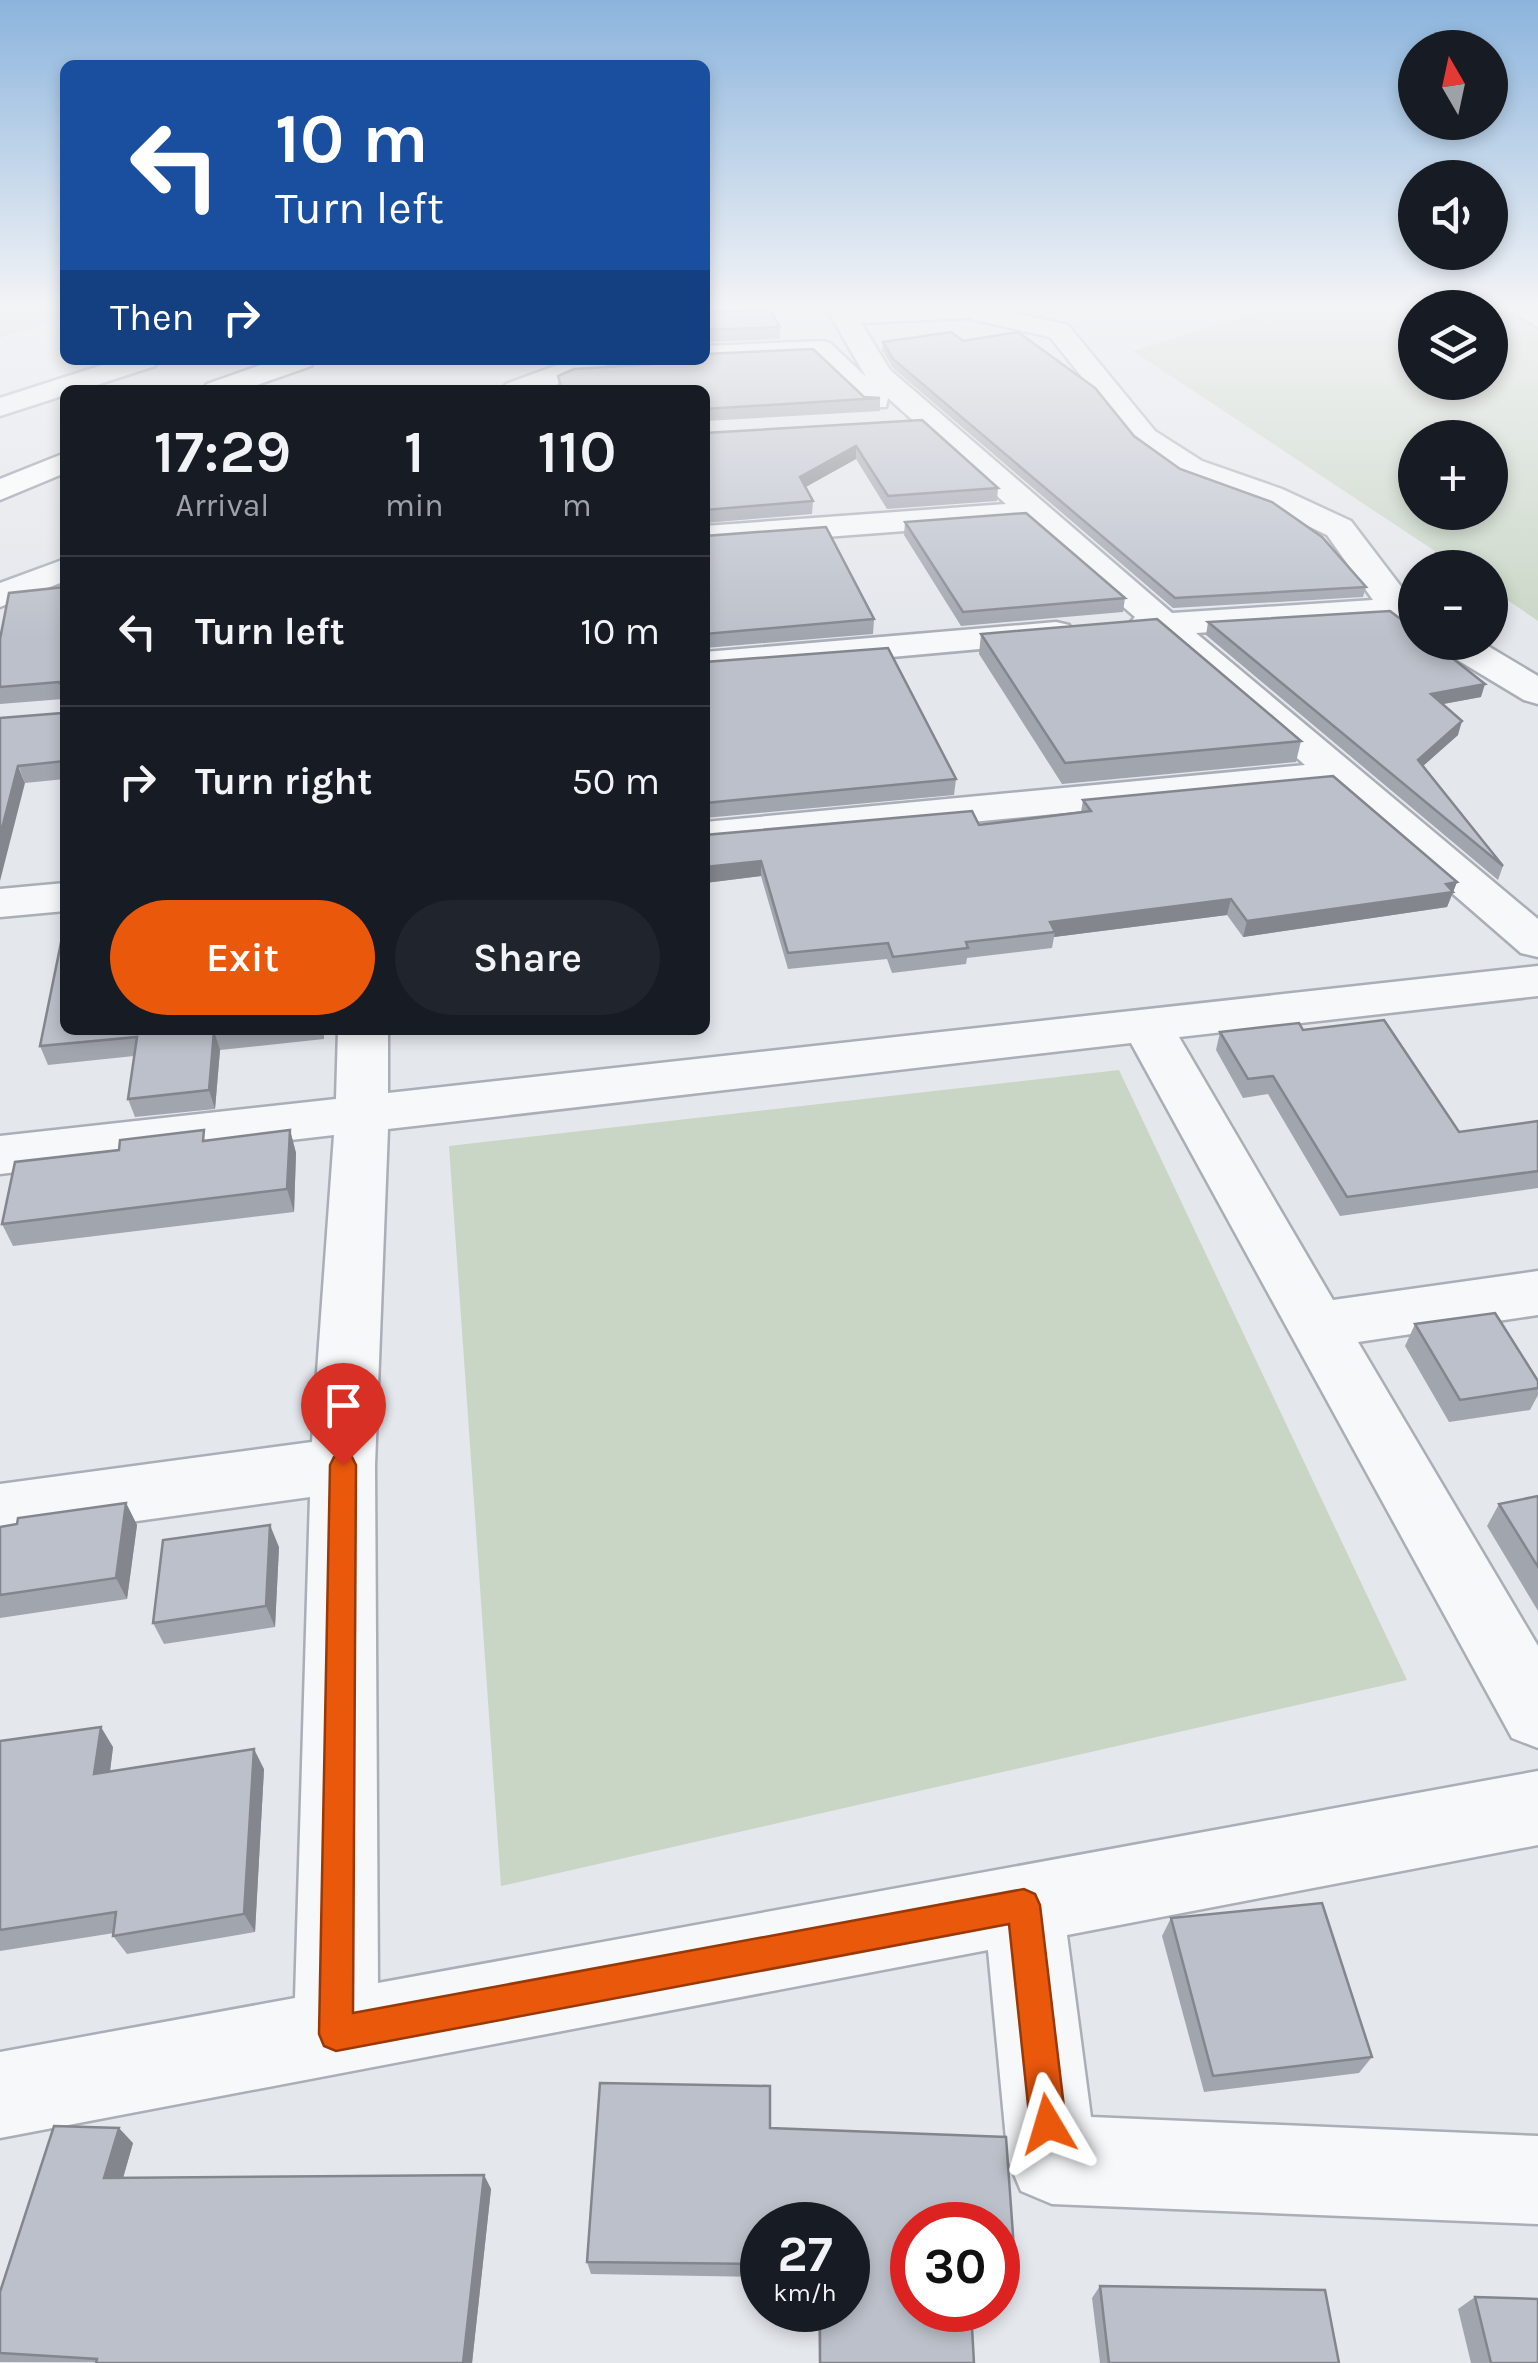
<!DOCTYPE html>
<html lang="en">
<head>
<meta charset="utf-8">
<style>
  body { margin:0; font-family:Karla,sans-serif; background:#20242c; color:#f1f3f6; height:100vh; display:flex; flex-direction:column; font-size:38px; white-space:nowrap }
  * { box-sizing:border-box; margin:0 }
  p { font-size:32px; color:#9ea1a6 }
  .icon { flex:none; width:55px; height:55px; fill:none; stroke:currentColor; stroke-width:2; stroke-linecap:round; stroke-linejoin:round }
  .map { position:relative; flex:1; overflow:hidden }
  .panel { position:absolute; left:60px; top:385px; width:650px; height:650px; display:flex; flex-direction:column; background:#171b24; border-radius:15px; box-shadow:0 5px 15px #0003 }
  .panel>* { flex:none }
  .banner { position:absolute; left:60px; top:60px; width:650px; height:305px; border-radius:15px; box-shadow:0 5px 15px #0003; background:#1a4fa0; color:#fff; overflow:hidden }
  .needle { width:65px; rotate:351deg }
  .tools { position:absolute; left:1398px; top:30px; display:grid; gap:20px }
  .tools a { display:grid; place-items:center; width:110px; height:110px; border-radius:50%; background:#171b24; box-shadow:0 5px 15px #0003; font-size:50px }
  .speed { position:absolute; left:740px; top:2202px; display:flex; gap:20px; font-size:50px; font-weight:700; text-align:center }
  .speed>* { display:grid; place-content:center; width:130px; height:130px; border-radius:50%; background:#171b24; box-shadow:0 5px 15px #0003; line-height:1 }
  .speed small { font-size:25px; font-weight:400 }
  .speed .limit { border:15px solid #d22; background:#fff; color:#111 }
  .pin { position:absolute; display:grid; place-items:center; width:85px; height:85px; color:#fff; margin:-102px -42px; border-radius:50% 50% 50% 0; rotate:-45deg; box-shadow:0 0 10px #0007 }
  .pin .icon { rotate:45deg }
  .me { position:absolute; width:110px; margin:-55px; rotate:353deg; stroke-linejoin:round; filter:drop-shadow(0 0 8px #0008) }
  .turn { display:flex; align-items:center; gap:35px; height:210px; padding:0 50px; font-size:45px }
  .turn .icon { width:130px; height:130px; stroke-width:2.5 }
  .turn b { display:block; font-size:70px; line-height:85px }
  .then { display:flex; align-items:center; height:95px; padding:0 50px; background:#0003; gap:20px; font-size:38px }
  .eta { display:flex; justify-content:space-evenly; align-items:center; height:170px; text-align:center }
  .eta b { font-size:60px; font-weight:600; line-height:70px }
  .cta { display:flex; gap:20px; margin-top:auto; padding:20px 50px }
  .cta a { flex:1; height:115px; border-radius:60px; background:#ea580c; color:#fff; font-size:40px; font-weight:600; line-height:115px; text-align:center }
  .cta a+a { background:#20242c; color:#f1f3f6 }
  ul { padding:0; list-style:none }
  li { display:flex; align-items:center; gap:30px; height:150px; padding:0 50px; border-top:2px solid #363941 }
  li div { flex:1 }
  li b { display:block; font-size:38px }
  li em { font-style:normal }
  .map>svg:first-child { display:block }
  .green { fill:#c9d6c5; fill-rule:evenodd }
  .lines { fill:none; stroke-linecap:round; stroke-linejoin:round }
  .minor-casing { stroke:#a9aeb7; stroke-width:5 }
  .highway-casing { stroke:#8b94a3; stroke-width:5 }
  .minor { fill:#f7f8fa; fill-rule:evenodd }
  .highway { fill:#fff; fill-rule:evenodd }
  .wall { fill:#a1a5ae }
  .shaded-wall { fill:#83868d }
  .building { fill:#bbc0ca; stroke:#83868d; stroke-width:2.5 }
  .route { fill:#ea580c; stroke:#983908; stroke-width:2.5 }
</style>
</head>
<body>
<div class="map">
<svg width="1538" height="2363" viewBox="0 0 1538 2363">
  <rect width="100%" height="100%" fill="#e4e7ec"/>
  <g class="green">
    <path d="M 0,307 L 65,307 L 65,318 L 0,338 Z"/>
    <path d="M 1271,307 L 1538,307 L 1538,621 L 1490,588 L 1490,568 L 1459,567 L 1133,351 ZM 1415,308 L 1490,308 L 1490,382 L 1415,382 ZM 1415,438 L 1490,438 L 1490,512 L 1415,512 Z"/>
    <path d="M 1119,1070 L 1407,1680 L 501,1886 L 449,1146 Z"/>
  </g>
  <g class="lines">
    <defs>
      <g id="minor">
        <path d="M 830,307 L 988,307 L 1068,325 L 1155,431 L 1202,461 L 1282,489 L 1351,521 L 1415,605 L 1415,631 L 1390,620 L 1196,633 L 1538,919 L 1538,957 L 1521,953 L 1330,787 L 705,848 L 705,822 L 1305,765 L 1156,635 L 1133,633 L 1128,625 L 1135,617 L 1026,522 L 705,546 L 705,526 L 1006,504 L 888,398 L 886,407 L 866,407 L 814,357 L 705,362 L 697,360 L 705,360 L 705,346 L 821,341 L 830,343 L 866,377 L 831,316 ZM 967,318 L 1050,337 L 1135,443 L 1180,475 L 1260,503 L 1327,535 L 1373,600 L 1172,613 L 890,370 L 861,323 Z"/>
        <path d="M 1505,307 L 1538,308 L 1538,327 Z"/>
        <path d="M 118,360 L 159,360 L 155,366 L 81,390 L 65,390 L 65,395 L 0,416 L 0,398 Z"/>
        <path d="M 571,360 L 610,360 L 606,366 L 542,390 L 502,390 L 506,384 Z"/>
        <path d="M 65,559 L 65,581 L 0,607 L 0,583 Z"/>
        <path d="M 1056,622 L 1069,625 L 1074,633 L 1069,641 L 705,674 L 705,652 Z"/>
        <path d="M 1436,642 L 1481,642 L 1538,676 L 1538,704 L 1524,700 L 1441,650 Z"/>
        <path d="M 65,883 L 65,911 L 0,917 L 0,889 Z"/>
        <path d="M 1538,966 L 1538,996 L 1179,1037 L 1333,1300 L 1538,1271 L 1538,1315 L 1358,1342 L 1538,1646 L 1538,1748 L 1512,1738 L 1131,1043 L 388,1129 L 375,1465 L 378,1983 L 1538,1771 L 1538,1845 L 1067,1935 L 1091,2117 L 1538,2136 L 1538,2224 L 1052,2204 L 1021,2191 L 1008,2160 L 988,1950 L 0,2138 L 0,2052 L 295,1998 L 310,1497 L 0,1540 L 0,1484 L 312,1442 L 334,1135 L 0,1174 L 0,1136 L 336,1099 L 338,1030 L 388,1030 L 388,1093 Z"/>
      </g>
      <g id="highway">
        <path d="M 275,360 L 315,360 L 311,366 L 243,390 L 203,390 L 207,384 Z"/>
        <path d="M 65,453 L 65,473 L 0,500 L 0,479 Z"/>
      </g>
    </defs>
    <use href="#minor" class="minor-casing"/>
    <use href="#highway" class="highway-casing"/>
    <use href="#minor" class="minor"/>
    <use href="#highway" class="highway"/>
  </g>
  <g class="wall">
    <path d="M 705,313 L 780,327 L 780,339 L 705,342 Z"/>
    <path d="M 963,341 L 1134,436 L 1180,469 L 1366,587 L 1363,597 L 1173,608 L 893,368 L 882,350 L 883,342 Z"/>
    <path d="M 646,360 L 705,360 L 864,397 L 880,398 L 880,411 L 705,421 L 705,390 L 559,390 L 558,376 L 648,364 Z"/>
    <path d="M 922,420 L 998,488 L 997,501 L 887,509 L 856,459 L 806,487 L 813,501 L 812,514 L 705,523 L 705,433 Z"/>
    <path d="M 905,522 L 1125,598 L 1123,612 L 961,626 L 904,535 Z"/>
    <path d="M 705,536 L 874,619 L 873,634 L 705,648 Z"/>
    <path d="M 65,587 L 65,779 L 25,783 L 0,718 L 62,713 L 63,699 L 0,704 L 0,639 Z"/>
    <path d="M 1208,622 L 1481,697 L 1443,704 L 1458,735 L 1423,766 L 1503,866 L 1498,880 L 1206,635 Z"/>
    <path d="M 981,634 L 1301,741 L 1296,762 L 1062,784 L 979,654 Z"/>
    <path d="M 705,662 L 956,779 L 954,795 L 705,818 Z"/>
    <path d="M 1083,800 L 1457,882 L 1447,907 L 1243,937 L 1227,915 L 1054,937 L 1052,948 L 967,958 L 966,964 L 892,973 L 887,959 L 788,969 L 761,876 L 705,883 L 705,835 L 979,825 L 1081,812 Z"/>
    <path d="M 65,1030 L 324,1030 L 324,1039 L 220,1050 L 215,1109 L 135,1117 L 128,1099 L 134,1056 L 48,1065 L 40,1046 Z"/>
    <path d="M 1303,1030 L 1459,1132 L 1538,1121 L 1538,1188 L 1340,1216 L 1268,1094 L 1243,1098 L 1216,1050 L 1220,1032 Z"/>
    <path d="M 290,1130 L 296,1153 L 294,1212 L 13,1246 L 2,1224 L 207,1140 Z"/>
    <path d="M 1415,1324 L 1538,1381 L 1538,1395 L 1530,1410 L 1449,1422 L 1405,1346 Z"/>
    <path d="M 1538,1496 L 1538,1611 L 1487,1526 L 1499,1504 Z"/>
    <path d="M 126,1503 L 137,1525 L 127,1599 L 0,1618 L 0,1527 Z"/>
    <path d="M 279,1547 L 275,1627 L 164,1644 L 153,1623 Z"/>
    <path d="M 0,1741 L 113,1747 L 110,1772 L 264,1769 L 255,1932 L 127,1954 L 113,1936 L 114,1933 L 0,1951 Z"/>
    <path d="M 1171,1918 L 1372,2057 L 1359,2073 L 1204,2092 L 1162,1936 Z"/>
    <path d="M 600,2083 L 770,2086 L 770,2128 L 1006,2137 L 1016,2277 L 1010,2289 L 998,2289 L 998,2225 L 912,2225 L 912,2310 L 971,2310 L 974,2363 L 819,2363 L 818,2310 L 848,2310 L 848,2225 L 762,2225 L 762,2277 L 591,2274 L 587,2262 Z"/>
    <path d="M 133,2143 L 123,2178 L 484,2175 L 491,2189 L 472,2363 L 0,2362 L 0,2292 Z"/>
    <path d="M 1100,2286 L 1339,2363 L 1100,2363 L 1092,2298 Z"/>
    <path d="M 1475,2297 L 1538,2363 L 1471,2363 L 1458,2309 Z"/>
  </g>
  <g class="shaded-wall">
    <path d="M 856,446 L 856,459 L 800,490 L 800,477 Z"/>
    <path d="M 1485,684 L 1481,697 L 1427,707 L 1431,694 Z"/>
    <path d="M 1462,721 L 1458,735 L 1414,774 L 1418,760 Z"/>
    <path d="M 18,766 L 25,783 L 0,881 L 0,836 Z"/>
    <path d="M 761,861 L 761,876 L 705,883 L 705,867 Z"/>
    <path d="M 1457,882 L 1447,907 L 1243,937 L 1247,921 Z"/>
    <path d="M 1231,899 L 1227,915 L 1054,937 L 1055,932 L 1050,922 Z"/>
    <path d="M 214,1031 L 220,1050 L 215,1109 L 209,1090 Z"/>
    <path d="M 290,1130 L 296,1153 L 294,1212 L 287,1189 Z"/>
    <path d="M 126,1503 L 137,1525 L 127,1599 L 116,1578 Z"/>
    <path d="M 270,1525 L 279,1547 L 275,1627 L 266,1606 Z"/>
    <path d="M 101,1727 L 113,1747 L 107,1794 L 94,1774 Z"/>
    <path d="M 254,1749 L 264,1769 L 255,1932 L 244,1914 Z"/>
    <path d="M 119,2128 L 133,2143 L 119,2192 L 104,2178 Z"/>
    <path d="M 484,2175 L 491,2189 L 472,2363 L 463,2363 Z"/>
  </g>
  <g class="building">
    <path d="M 769,309 L 780,327 L 705,330 L 705,313 Z"/>
    <path d="M 951,332 L 963,341 L 1018,332 L 1095,388 L 1134,436 L 1180,469 L 1272,502 L 1322,537 L 1366,587 L 1175,598 L 893,359 L 883,342 Z"/>
    <path d="M 813,349 L 864,397 L 880,398 L 705,409 L 705,390 L 562,390 L 558,376 L 574,369 L 652,364 L 650,360 L 705,360 L 705,354 Z"/>
    <path d="M 922,420 L 998,488 L 888,496 L 856,446 L 800,477 L 813,501 L 705,510 L 705,433 Z"/>
    <path d="M 1026,513 L 1125,598 L 963,612 L 905,522 Z"/>
    <path d="M 826,527 L 874,619 L 705,634 L 705,536 Z"/>
    <path d="M 65,587 L 65,761 L 18,766 L 0,836 L 0,718 L 62,713 L 63,686 L 59,682 L 0,687 L 0,639 L 9,593 Z"/>
    <path d="M 1390,611 L 1415,630 L 1415,642 L 1432,642 L 1485,684 L 1431,694 L 1462,721 L 1418,760 L 1503,866 L 1208,622 Z"/>
    <path d="M 1157,619 L 1301,741 L 1065,763 L 981,634 Z"/>
    <path d="M 888,648 L 956,779 L 705,803 L 705,662 Z"/>
    <path d="M 1333,776 L 1457,882 L 1446,884 L 1453,892 L 1247,921 L 1231,899 L 1050,922 L 1055,932 L 966,942 L 968,948 L 893,957 L 888,943 L 788,953 L 761,861 L 705,867 L 705,835 L 972,811 L 979,825 L 1091,811 L 1083,800 Z"/>
    <path d="M 65,923 L 65,1030 L 228,1030 L 214,1031 L 209,1090 L 128,1099 L 137,1037 L 40,1046 Z"/>
    <path d="M 1384,1020 L 1459,1132 L 1538,1121 L 1538,1171 L 1347,1197 L 1273,1076 L 1248,1079 L 1220,1032 L 1299,1023 L 1303,1030 Z"/>
    <path d="M 204,1130 L 203,1141 L 290,1130 L 287,1189 L 2,1224 L 15,1162 L 119,1150 L 120,1140 Z"/>
    <path d="M 1495,1313 L 1538,1381 L 1538,1388 L 1460,1400 L 1415,1324 Z"/>
    <path d="M 1538,1496 L 1538,1567 L 1499,1504 Z"/>
    <path d="M 126,1503 L 116,1578 L 0,1595 L 0,1527 L 17,1524 L 18,1518 Z"/>
    <path d="M 270,1525 L 266,1606 L 153,1623 L 163,1540 Z"/>
    <path d="M 101,1727 L 94,1774 L 254,1749 L 244,1914 L 113,1936 L 116,1912 L 0,1930 L 0,1741 Z"/>
    <path d="M 1322,1903 L 1372,2057 L 1213,2076 L 1171,1918 Z"/>
    <path d="M 600,2083 L 770,2086 L 770,2128 L 1006,2137 L 1016,2277 L 998,2276 L 998,2225 L 912,2225 L 912,2310 L 971,2310 L 974,2363 L 820,2363 L 820,2310 L 848,2310 L 848,2225 L 762,2225 L 762,2264 L 587,2262 Z"/>
    <path d="M 54,2126 L 119,2128 L 104,2178 L 484,2175 L 463,2363 L 96,2363 L 97,2359 L 0,2353 L 0,2292 Z"/>
    <path d="M 1100,2286 L 1325,2290 L 1339,2363 L 1109,2363 Z"/>
    <path d="M 1475,2297 L 1538,2299 L 1538,2363 L 1491,2363 Z"/>
  </g>
  <linearGradient id="sky" x2="0" y2="1"><stop stop-color="#8bb4dd"/><stop offset="0.48" stop-color="#f3f4f6"/><stop offset="1" stop-color="#f3f4f6" stop-opacity="0"/></linearGradient>
  <rect width="1538" height="638" fill="url(#sky)"/>
  <path class="route" d="M 343,1454 L 352,1457 L 356,1465 L 353,2013 L 1024,1889 L 1035,1894 L 1040,1905 L 1066,2124 L 1061,2137 L 1048,2142 L 1036,2137 L 1030,2124 L 1009,1924 L 336,2051 L 324,2046 L 319,2034 L 330,1465 L 334,1457 Z"/>
</svg>
<div class="tools">
<a><svg class="needle" viewBox="-14 -14 28 28"><path d="M0-13l5 13h-10z" fill="#e53935"/><path d="M0 13l5-13h-10z" fill="#9ea1a6"/></svg></a>
<a><svg class="icon" aria-label="sound" viewBox="0 0 24 24"><path d="M4 9h4l5-4v14l-5-4H4zM17 9q2 3 0 6"/></svg></a>
<a><svg class="icon" aria-label="layers" viewBox="0 0 24 24"><path d="M12 4l9 5-9 5-9-5zM3 14l9 5 9-5"/></svg></a>
<a>+</a>
<a>−</a>
</div>
<div class="speed"><div>27<small>km/h</small></div><div class="limit">30</div></div>
<div class="pin" style="left:343px;top:1465px;background:#d93025"><svg class="icon" aria-label="arrive" viewBox="0 0 24 24"><path d="M6 21V4h12l-3 4 3 4H6"/></svg></div>
<svg class="me" style="left:1048px;top:2124px" viewBox="-20 -20 40 40"><path d="M0-17L14 15 0 8-14 15z" fill="#ea580c" stroke="#fff" stroke-width="4"/></svg>
<div class="banner">
<div class="turn"><svg class="icon" aria-label="left" viewBox="0 0 24 24"><path d="M17 20v-9H6M10 6l-5 5 5 5"/></svg><div><b>10 m</b>Turn left</div></div>
<div class="then">Then<svg class="icon" aria-label="right" viewBox="0 0 24 24"><path d="M7 20v-9h11M14 6l5 5-5 5"/></svg></div>
</div>
<section class="panel">
<div class="eta">
<div><b>17:29</b><p>Arrival</p></div>
<div><b>1</b><p>min</p></div>
<div><b>110</b><p>m</p></div>
</div>
<ul>
<li><svg class="icon" aria-label="left" viewBox="0 0 24 24"><path d="M17 20v-9H6M10 6l-5 5 5 5"/></svg><div><b>Turn left</b></div><em>10 m</em></li>
<li><svg class="icon" aria-label="right" viewBox="0 0 24 24"><path d="M7 20v-9h11M14 6l5 5-5 5"/></svg><div><b>Turn right</b></div><em>50 m</em></li>
</ul>
<div class="cta"><a>Exit</a><a>Share</a></div>
</section>
</div>
</body>
</html>
